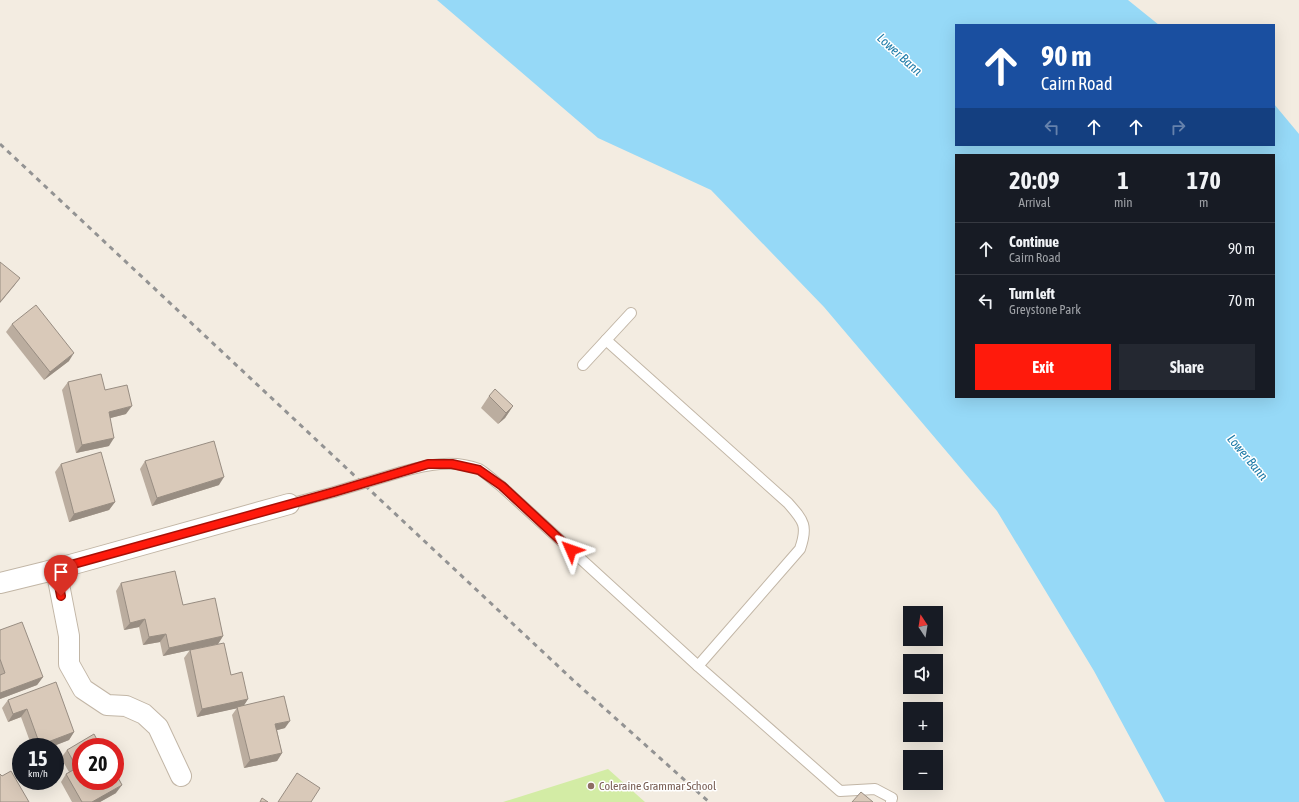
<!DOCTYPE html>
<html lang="en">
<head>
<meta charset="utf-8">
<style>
  body { margin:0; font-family:"Asap Condensed",sans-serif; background:#242831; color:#f1f3f6; height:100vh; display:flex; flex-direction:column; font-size:15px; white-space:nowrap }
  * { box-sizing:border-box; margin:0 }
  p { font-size:13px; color:#9ea1a6 }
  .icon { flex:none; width:22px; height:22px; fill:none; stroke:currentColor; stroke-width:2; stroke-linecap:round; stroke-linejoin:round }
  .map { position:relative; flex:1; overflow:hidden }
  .side { position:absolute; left:955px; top:154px; width:320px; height:244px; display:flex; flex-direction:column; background:#171b24; border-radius:0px; box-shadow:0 4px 16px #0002 }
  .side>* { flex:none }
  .top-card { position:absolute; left:955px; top:24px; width:320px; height:122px; border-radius:0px; box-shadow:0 4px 16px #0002; background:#1a4fa0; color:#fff; overflow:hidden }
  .needle { width:26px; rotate:348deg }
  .tools { position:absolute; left:903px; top:606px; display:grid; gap:8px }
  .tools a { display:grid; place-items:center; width:40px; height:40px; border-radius:0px; background:#171b24; box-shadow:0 4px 16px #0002; font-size:20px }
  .speed { position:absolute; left:12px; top:738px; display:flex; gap:8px; font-size:20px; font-weight:700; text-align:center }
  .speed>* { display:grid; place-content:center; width:52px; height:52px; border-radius:50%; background:#171b24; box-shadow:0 4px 16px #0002; line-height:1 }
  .speed small { font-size:10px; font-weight:400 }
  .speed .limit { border:6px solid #d22; background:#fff; color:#111 }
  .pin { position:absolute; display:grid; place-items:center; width:34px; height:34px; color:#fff; margin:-41px -17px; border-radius:50% 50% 50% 0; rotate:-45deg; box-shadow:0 0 4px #0007 }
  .pin .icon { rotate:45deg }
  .me { position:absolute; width:44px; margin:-22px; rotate:313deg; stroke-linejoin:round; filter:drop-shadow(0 0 3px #0008) }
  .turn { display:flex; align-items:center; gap:14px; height:84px; padding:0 20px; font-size:18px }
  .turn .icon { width:52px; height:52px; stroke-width:2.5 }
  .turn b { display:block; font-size:28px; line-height:34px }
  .lanes { display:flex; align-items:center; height:38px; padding:0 20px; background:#0003; justify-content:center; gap:20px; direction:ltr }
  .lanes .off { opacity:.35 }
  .eta { display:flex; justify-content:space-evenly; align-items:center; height:68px; text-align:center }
  .eta b { font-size:24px; font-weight:700; line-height:28px }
  .cta { display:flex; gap:8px; margin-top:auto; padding:8px 20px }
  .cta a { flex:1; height:46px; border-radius:0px; background:#ff1a0c; color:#fff; font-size:16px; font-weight:700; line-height:46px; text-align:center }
  .cta a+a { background:#242831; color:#f1f3f6 }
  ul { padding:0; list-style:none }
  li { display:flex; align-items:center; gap:12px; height:52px; padding:0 20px; border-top:1px solid #363941 }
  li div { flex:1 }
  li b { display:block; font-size:15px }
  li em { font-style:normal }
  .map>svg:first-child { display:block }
  .green { fill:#d3eca5 }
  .water { fill:#96d9f7; fill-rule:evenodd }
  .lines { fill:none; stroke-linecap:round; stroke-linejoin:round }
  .service-casing { stroke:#c2b6a6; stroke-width:12 }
  .minor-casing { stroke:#c2b6a6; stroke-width:22 }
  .service { stroke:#fff; stroke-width:10 }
  .minor { stroke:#fff; stroke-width:20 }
  .rail { stroke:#939393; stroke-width:3; stroke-dasharray:5 5; stroke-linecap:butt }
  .service-bridge-casing { stroke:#c2b6a6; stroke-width:12; stroke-linecap:butt }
  .service-bridge { stroke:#fff; stroke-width:10 }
  .wall { fill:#bbad9f }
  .shaded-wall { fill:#988d82 }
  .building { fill:#d9c9b9; stroke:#988d82 }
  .route-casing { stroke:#a61108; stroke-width:10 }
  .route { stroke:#ff1a0c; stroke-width:7 }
  .education-dot { fill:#8d6e63; stroke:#fff; stroke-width:1.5 }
  .labels { text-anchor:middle; stroke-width:3; stroke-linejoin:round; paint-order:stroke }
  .education-label { font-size:12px; fill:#785e54; stroke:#fff; text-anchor:start }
  .water-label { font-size:13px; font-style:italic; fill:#1f7ca9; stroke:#fff }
</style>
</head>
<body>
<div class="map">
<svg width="1299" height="802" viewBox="0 0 1299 802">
  <rect width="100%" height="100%" fill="#f3ece1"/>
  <path class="green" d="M 608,769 L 645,802 L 503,802 Z"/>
  <path class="water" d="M 437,0 L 1128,0 L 1159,25 L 956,25 L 956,145 L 1274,145 L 1274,104 L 1299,134 L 1299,802 L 1165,802 L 1094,671 L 997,511 L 824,307 L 711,190 L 598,138 ZM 956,155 L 1274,155 L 1274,397 L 956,397 Z"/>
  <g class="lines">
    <defs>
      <g id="service">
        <path d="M 606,340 L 788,503 C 804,521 808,526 800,549 L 698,666"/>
        <path d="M 583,365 L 631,313"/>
        <path d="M 401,472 C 426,465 453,459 479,469 C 486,473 494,481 501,486 L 698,666 L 840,791 L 875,789 L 892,798 L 891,802"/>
        <path d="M 289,504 L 334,492"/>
      </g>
      <g id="minor">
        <path d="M 56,569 L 69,636 L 69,664 L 83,689 L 107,705 L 126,706 L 144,714 L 158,727 L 181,776"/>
        <path d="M 0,583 L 45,572 L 289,504"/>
      </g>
    </defs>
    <use href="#service" class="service-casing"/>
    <use href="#minor" class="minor-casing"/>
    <use href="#service" class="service"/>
    <use href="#minor" class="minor"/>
    <path class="rail" d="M 0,144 L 574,681 L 709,802"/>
    <defs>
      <path id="service-bridge" d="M 334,492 L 401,472"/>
    </defs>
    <use href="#service-bridge" class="service-bridge-casing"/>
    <use href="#service-bridge" class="service-bridge"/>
  </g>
  <g class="wall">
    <path d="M 12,324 L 69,361 L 44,380 L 6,332 Z"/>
    <path d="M 68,382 L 105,390 L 126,414 L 110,418 L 109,446 L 76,453 L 62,390 Z"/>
    <path d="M 489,396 L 513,406 L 505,418 L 498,424 L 481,408 Z"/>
    <path d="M 145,461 L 219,485 L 152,506 L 140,469 Z"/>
    <path d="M 61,464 L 115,502 L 109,510 L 69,522 L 55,472 Z"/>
    <path d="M 121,583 L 183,605 L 223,636 L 218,644 L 163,656 L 160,642 L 143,645 L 139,627 L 124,630 L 116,591 Z"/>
    <path d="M 0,630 L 43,677 L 37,685 L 0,699 Z"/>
    <path d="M 190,650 L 231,675 L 248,699 L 243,706 L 285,728 L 277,730 L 282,753 L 277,761 L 244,768 L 232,715 L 237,708 L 197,717 L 184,658 Z"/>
    <path d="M 8,700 L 74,732 L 69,740 L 51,747 L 32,747 L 21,717 L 8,722 L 2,708 Z"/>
    <path d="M 67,750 L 116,793 L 100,802 L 72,802 L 61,782 L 66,774 L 69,772 L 61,758 Z"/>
  </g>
  <g class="shaded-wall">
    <path d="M 20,278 L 14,286 L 0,303 L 0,302 Z"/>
    <path d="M 74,353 L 69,361 L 44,380 L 50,372 Z"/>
    <path d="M 132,406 L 126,414 L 103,420 L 109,412 Z"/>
    <path d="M 513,406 L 505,418 L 498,424 L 506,413 Z"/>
    <path d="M 114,438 L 109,446 L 76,453 L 82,445 Z"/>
    <path d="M 224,477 L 219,485 L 152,506 L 157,498 Z"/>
    <path d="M 115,502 L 109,510 L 69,522 L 74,514 Z"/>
    <path d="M 145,619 L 139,627 L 124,630 L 130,623 Z"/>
    <path d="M 166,634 L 160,642 L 143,645 L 149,637 Z"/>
    <path d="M 223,636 L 218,644 L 163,656 L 169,648 Z"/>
    <path d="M 43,677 L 37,685 L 0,699 L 0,693 Z"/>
    <path d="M 248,699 L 243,707 L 197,717 L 202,709 Z"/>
    <path d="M 27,709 L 21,717 L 8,722 L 13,714 Z"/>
    <path d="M 290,721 L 285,728 L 270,732 L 275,724 Z"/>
    <path d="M 74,732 L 69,740 L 51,747 L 39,747 L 40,745 Z"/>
    <path d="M 282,753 L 277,761 L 244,768 L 250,760 Z"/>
    <path d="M 122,785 L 116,793 L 100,802 L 92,802 Z"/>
  </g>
  <g class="building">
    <path d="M 0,262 L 20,278 L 0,302 Z"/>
    <path d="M 36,305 L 74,353 L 50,372 L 12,324 Z"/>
    <path d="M 101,374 L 105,390 L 127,385 L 132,406 L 109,412 L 114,438 L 82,445 L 68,382 Z"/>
    <path d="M 495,389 L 513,406 L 506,413 L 489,396 Z"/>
    <path d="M 214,441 L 224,477 L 157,498 L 145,461 Z"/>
    <path d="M 101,452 L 115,502 L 74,514 L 61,464 Z"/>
    <path d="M 175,571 L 183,605 L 215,598 L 223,636 L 169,648 L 166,634 L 149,637 L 145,619 L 130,623 L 121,583 Z"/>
    <path d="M 22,622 L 43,677 L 0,693 L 0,675 L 5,673 L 0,659 L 0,630 Z"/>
    <path d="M 224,643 L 231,675 L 242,672 L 248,699 L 202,709 L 190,650 Z"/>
    <path d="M 56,682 L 74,732 L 40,745 L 27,709 L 13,714 L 8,700 Z"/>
    <path d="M 284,696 L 290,721 L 275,724 L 282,753 L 250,760 L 237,707 Z"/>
    <path d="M 94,734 L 101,747 L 81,747 L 81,781 L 115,781 L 115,772 L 122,785 L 92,802 L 82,802 L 66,774 L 77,768 L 67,750 Z"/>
    <path d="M 11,771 L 29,802 L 0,802 L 0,774 L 2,776 Z"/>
    <path d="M 297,773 L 320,788 L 311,802 L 278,802 Z"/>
    <path d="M 861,792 L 873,802 L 852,802 Z"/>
    <path d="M 262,798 L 268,802 L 260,802 Z"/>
  </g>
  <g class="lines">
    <defs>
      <path id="route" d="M 61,596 L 56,569 L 334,492 L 428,464 L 452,464 L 479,470 L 502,486 L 571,550"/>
    </defs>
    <use href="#route" class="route-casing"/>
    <use href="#route" class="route"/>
  </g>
  <circle class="education-dot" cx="591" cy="786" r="4"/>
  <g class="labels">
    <g class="education-label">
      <text x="599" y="790">Coleraine Grammar School</text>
    </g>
    <g class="water-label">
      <text transform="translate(900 54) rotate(42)" y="5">Lower Bann</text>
      <text transform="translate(1248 457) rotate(50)" y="5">Lower Bann</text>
    </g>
  </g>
</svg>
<div class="tools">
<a><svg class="needle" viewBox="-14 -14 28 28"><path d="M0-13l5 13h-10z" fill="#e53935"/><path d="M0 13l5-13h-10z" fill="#9ea1a6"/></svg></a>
<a><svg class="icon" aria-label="sound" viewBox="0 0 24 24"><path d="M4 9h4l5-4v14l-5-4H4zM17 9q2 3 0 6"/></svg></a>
<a>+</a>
<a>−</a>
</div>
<div class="speed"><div>15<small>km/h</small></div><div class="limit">20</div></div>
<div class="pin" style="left:61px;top:596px;background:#d93025"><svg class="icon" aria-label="arrive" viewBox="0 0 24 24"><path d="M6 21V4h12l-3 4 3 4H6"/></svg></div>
<svg class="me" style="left:571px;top:550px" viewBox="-20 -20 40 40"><path d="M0-17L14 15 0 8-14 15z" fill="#ff1a0c" stroke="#fff" stroke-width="4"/></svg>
<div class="top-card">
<div class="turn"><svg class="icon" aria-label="ahead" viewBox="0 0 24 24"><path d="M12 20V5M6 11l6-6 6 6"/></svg><div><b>90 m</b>Cairn Road</div></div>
<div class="lanes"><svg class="icon off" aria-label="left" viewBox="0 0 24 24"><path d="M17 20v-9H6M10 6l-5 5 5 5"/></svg><svg class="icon" aria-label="ahead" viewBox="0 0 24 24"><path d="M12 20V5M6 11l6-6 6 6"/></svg><svg class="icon" aria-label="ahead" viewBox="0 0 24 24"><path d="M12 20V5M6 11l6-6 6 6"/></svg><svg class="icon off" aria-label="right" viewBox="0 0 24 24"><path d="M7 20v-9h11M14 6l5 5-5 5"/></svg></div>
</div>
<section class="side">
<div class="eta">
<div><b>20:09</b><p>Arrival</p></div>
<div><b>1</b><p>min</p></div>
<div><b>170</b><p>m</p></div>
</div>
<ul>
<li><svg class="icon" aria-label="ahead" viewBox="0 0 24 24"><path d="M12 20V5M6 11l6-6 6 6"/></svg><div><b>Continue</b><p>Cairn Road</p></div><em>90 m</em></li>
<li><svg class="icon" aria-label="left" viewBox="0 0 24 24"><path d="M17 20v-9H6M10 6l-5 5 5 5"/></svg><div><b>Turn left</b><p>Greystone Park</p></div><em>70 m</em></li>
</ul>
<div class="cta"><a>Exit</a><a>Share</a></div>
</section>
</div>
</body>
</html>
